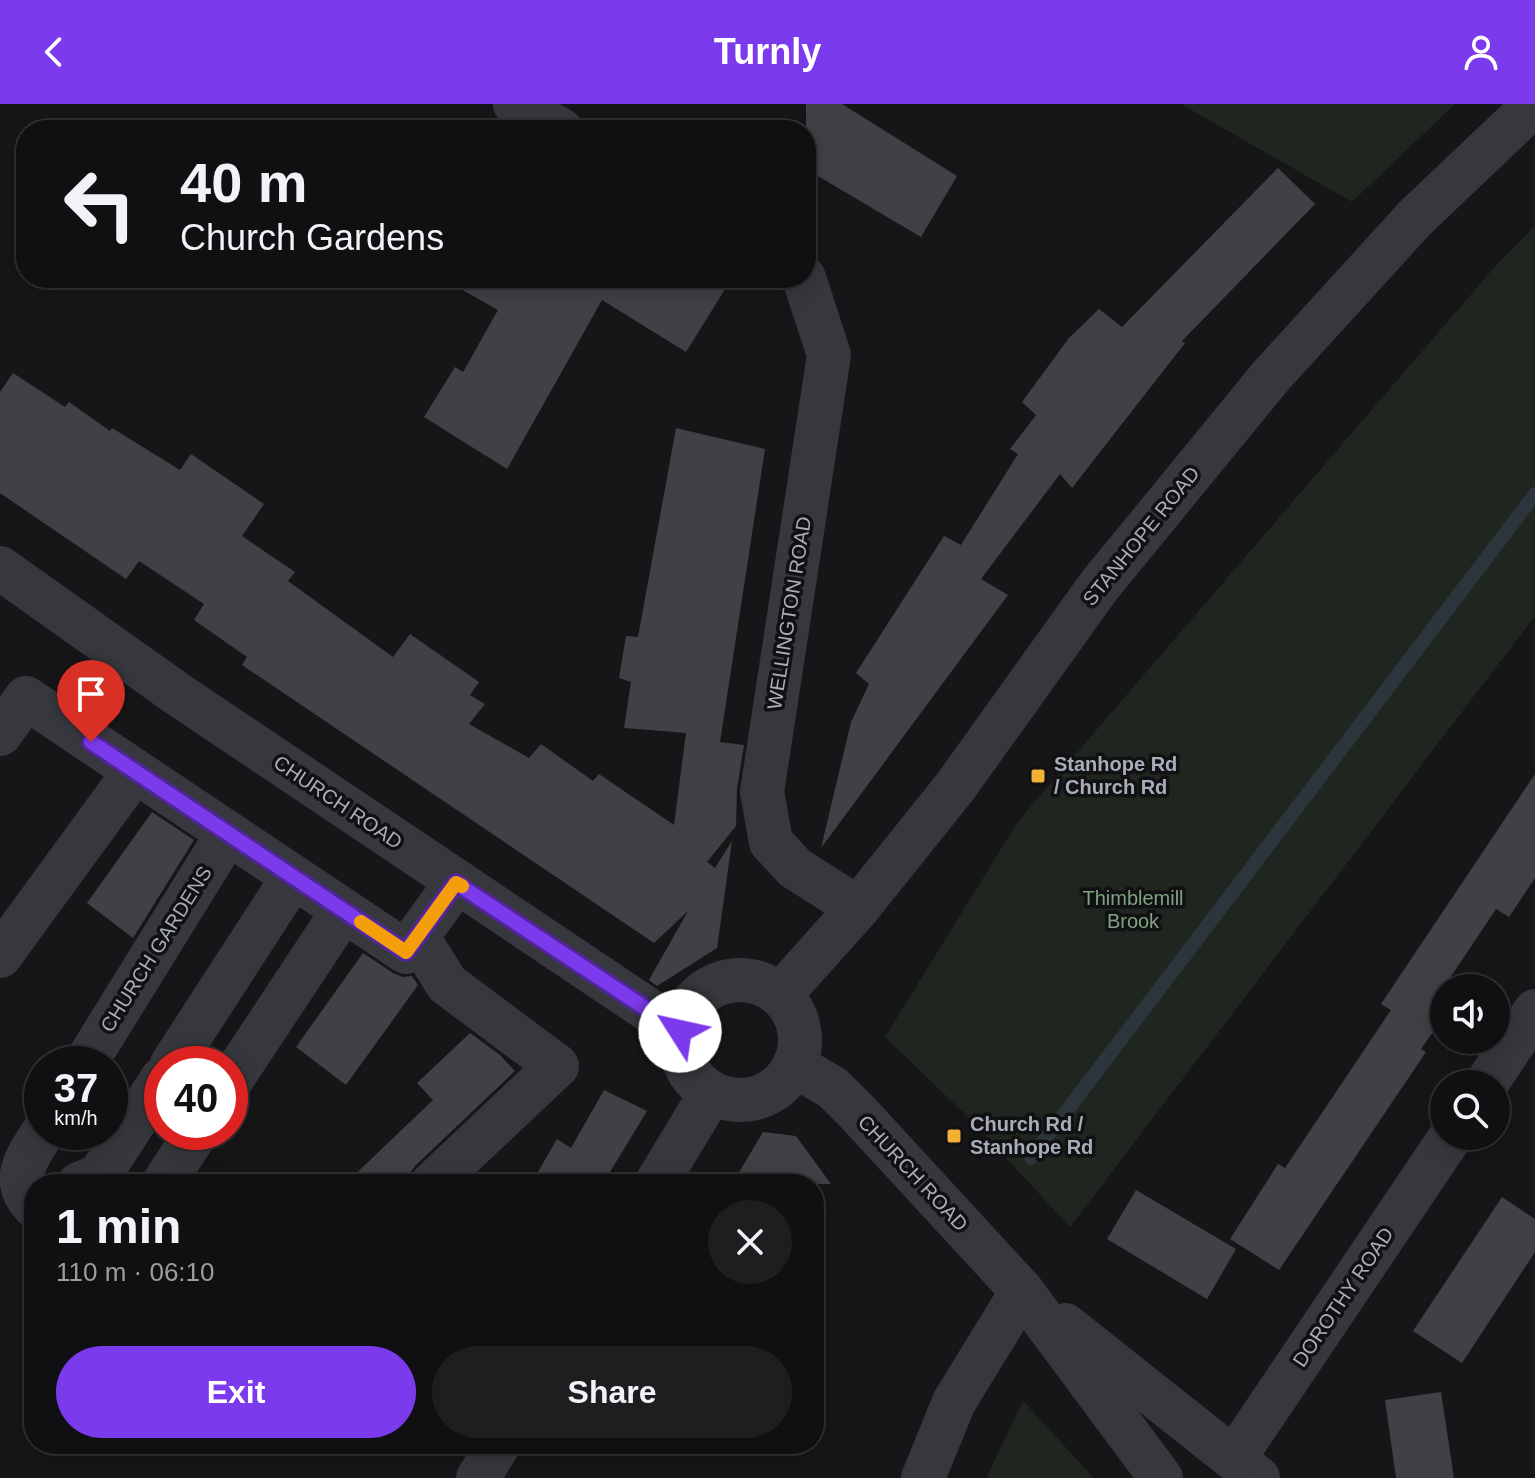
<!DOCTYPE html>
<html lang="en">
<head>
<meta charset="utf-8">
<style>
  body { margin:0; font-family:Helvetica,sans-serif; background:#1e1e20; color:#f1f3f6; height:100vh; display:flex; flex-direction:column; font-size:30px; white-space:nowrap }
  * { box-sizing:border-box; margin:0 }
  p { font-size:26px; color:#9c9d9f }
  .icon { flex:none; width:44px; height:44px; fill:none; stroke:currentColor; stroke-width:2; stroke-linecap:round; stroke-linejoin:round }
  .map { position:relative; flex:1; overflow:hidden }
  .details { position:absolute; left:24px; top:1070px; width:800px; height:280px; display:flex; flex-direction:column; background:#101012; border-radius:32px; box-shadow:0 4px 20px #0003,0 0 0 2px #303032 }
  .details>* { flex:none }
  .banner { position:absolute; left:16px; top:16px; width:800px; height:168px; border-radius:32px; box-shadow:0 4px 20px #0003,0 0 0 2px #303032; background:#101012; color:#f1f3f6; overflow:hidden }
  .controls { position:absolute; left:1430px; top:870px; display:grid; gap:16px }
  .controls a { display:grid; place-items:center; width:80px; height:80px; border-radius:50%; background:#101012; box-shadow:0 4px 20px #0003,0 0 0 2px #303032; font-size:40px }
  .speed { position:absolute; left:24px; top:942px; display:flex; gap:16px; font-size:40px; font-weight:700; text-align:center }
  .speed>* { display:grid; place-content:center; width:104px; height:104px; border-radius:50%; background:#101012; box-shadow:0 4px 20px #0003,0 0 0 2px #303032; line-height:1 }
  .speed small { font-size:20px; font-weight:400 }
  .speed .limit { border:12px solid #d22; background:#fff; color:#111 }
  .pin { position:absolute; display:grid; place-items:center; width:68px; height:68px; color:#fff; margin:-82px -34px; border-radius:50% 50% 50% 0; rotate:-45deg; box-shadow:0 0 8px #0007 }
  .pin .icon { rotate:45deg }
  .me { position:absolute; width:88px; margin:-44px; rotate:305deg; stroke-linejoin:round; filter:drop-shadow(0 0 6px #0008) }
  .turn { display:flex; align-items:center; gap:28px; height:168px; padding:0 32px; font-size:36px }
  .turn .icon { width:104px; height:104px; stroke-width:2.5 }
  .turn b { display:block; font-size:56px; line-height:68px }
  .round { display:grid; place-items:center; flex:none; width:84px; height:84px; border-radius:42px; background:#1e1e20 }
  .overview { display:flex; align-items:center; justify-content:space-between; height:136px; padding:0 32px }
  h1 { font-size:48px; font-weight:600; line-height:60px }
  .action { display:flex; gap:16px; margin-top:auto; padding:16px 32px }
  .action a { flex:1; height:92px; border-radius:48px; background:#7c3aed; color:#fff; font-size:32px; font-weight:600; line-height:92px; text-align:center }
  .action a+a { background:#1e1e20; color:#f1f3f6 }
  header { display:flex; justify-content:space-between; align-items:center; height:104px; padding:0 32px; background:#7c3aed; color:#fff; font-size:36px; font-weight:600 }
  .map>svg:first-child { display:block }
  .green { fill:#1e261f }
  .lines { fill:none; stroke-linecap:round; stroke-linejoin:round }
  .stream { stroke:#2c353c; stroke-width:14 }
  .building { fill:#404145 }
  .minor { stroke:#37383d; stroke-width:44 }
  .route-casing { stroke:#51269a; stroke-width:20 }
  .route { stroke:#7c3aed; stroke-width:14 }
  .slow { stroke:#f59e0b; stroke-width:14 }
  .poi-dot { fill:#f2b134; stroke:#111113; stroke-width:3 }
  .labels { text-anchor:middle; stroke-width:7; stroke-linejoin:round; paint-order:stroke }
  .street-label { font-size:20px; fill:#a8adb8; stroke:#111113 }
  .poi-label { font-size:20px; font-weight:bold; fill:#a8adb8; stroke:#111113; text-anchor:start }
  .park-label { font-size:20px; fill:#7fa381; stroke:#111113 }
</style>
</head>
<body>
<header><svg class="icon" aria-label="back" viewBox="0 0 24 24"><path d="M15 5l-7 7 7 7"/></svg>Turnly<svg class="icon" aria-label="person" viewBox="0 0 24 24"><circle cx="12" cy="8" r="4"/><path d="M4 21q1-7 8-7t8 7"/></svg></header>
<div class="map">
<svg width="1535" height="1374" viewBox="0 0 1535 1374">
  <rect width="100%" height="100%" fill="#161618"/>
  <g class="green">
    <path d="M 1181,0 L 1455,0 L 1352,98 Z"/>
    <path d="M 1535,122 L 1535,512 L 1070,1123 L 966,1011 L 885,933 L 1019,716 L 1498,159 Z"/>
    <path d="M 1023,1297 L 1094,1374 L 986,1374 Z"/>
  </g>
  <g class="lines">
    <path class="stream" d="M 1031,1054 L 1535,390"/>
  </g>
  <g class="building">
    <path d="M 806,0 L 842,0 L 957,72 L 921,133 L 806,65 Z"/>
    <path d="M 1278,64 L 1315,100 L 1182,237 L 1185,239 L 1072,384 L 1060,370 L 981,475 L 1008,491 L 821,744 L 851,618 L 869,580 L 856,569 L 944,432 L 961,441 L 1018,350 L 1010,345 L 1036,311 L 1022,298 L 1069,234 L 1099,205 L 1122,223 Z"/>
    <path d="M 441,174 L 732,174 L 686,248 L 602,196 L 507,365 L 424,313 L 455,263 L 463,268 L 498,206 Z"/>
    <path d="M 13,269 L 65,303 L 69,298 L 110,327 L 112,324 L 180,366 L 191,350 L 264,400 L 242,432 L 295,468 L 288,477 L 393,553 L 410,530 L 479,578 L 470,591 L 485,600 L 469,620 L 529,654 L 541,640 L 593,677 L 599,670 L 674,721 L 686,629 L 624,624 L 631,578 L 619,574 L 626,532 L 638,533 L 676,324 L 765,345 L 720,638 L 744,641 L 737,684 L 736,722 L 707,758 L 715,764 L 732,737 L 717,844 L 657,882 L 649,876 L 688,807 L 654,839 L 242,561 L 247,553 L 194,516 L 204,500 L 139,457 L 126,475 L 0,389 L 0,288 Z"/>
    <path d="M 1535,670 L 1535,774 L 1509,813 L 1496,805 L 1444,883 L 1444,912 L 1421,945 L 1426,948 L 1279,1166 L 1230,1135 L 1278,1060 L 1285,1064 L 1391,906 L 1381,900 Z"/>
    <path d="M 152,708 L 194,736 L 133,834 L 87,799 Z"/>
    <path d="M 363,849 L 393,869 L 403,873 L 412,872 L 418,881 L 346,981 L 296,943 Z"/>
    <path d="M 470,929 L 500,951 L 515,967 L 415,1062 L 402,1080 L 345,1080 L 433,996 L 417,979 Z"/>
    <path d="M 604,986 L 647,1007 L 610,1068 L 628,1080 L 531,1080 L 557,1035 L 571,1044 Z"/>
    <path d="M 763,1028 L 796,1032 L 831,1080 L 732,1080 Z"/>
    <path d="M 1136,1086 L 1236,1145 L 1207,1195 L 1107,1135 Z"/>
    <path d="M 1502,1093 L 1535,1115 L 1535,1148 L 1462,1259 L 1413,1227 Z"/>
    <path d="M 1441,1288 L 1454,1374 L 1396,1374 L 1385,1296 Z"/>
  </g>
  <g class="lines">
    <g class="minor">
      <path d="M 515,0 L 561,26"/>
      <path d="M 804,174 L 829,251 L 762,688 L 771,738 L 795,764 L 858,804"/>
      <path d="M 0,464 L 179,591 L 680,927"/>
      <path d="M 0,630 L 26,594 L 228,729"/>
      <path d="M 417,832 L 447,880 L 557,962 L 432,1080"/>
      <path d="M 0,852 L 135,667"/>
      <circle cx="740" cy="936" r="60"/>
      <path d="M 780,891 L 858,804 L 955,683 L 1099,482 L 1271,272 L 1415,114 L 1535,0"/>
      <path d="M 85,960 L 228,729 L 406,848 L 456,779"/>
      <path d="M 172,960 L 293,773"/>
      <path d="M 794,961 L 833,984 L 858,1009 L 1022,1187 L 1161,1374"/>
      <path d="M 230,978 L 343,807"/>
      <path d="M 1486,980 L 1535,907"/>
      <path d="M 79,1080 L 99,1072 L 162,975"/>
      <path d="M 163,1080 L 197,1028"/>
      <path d="M 656,1080 L 711,989"/>
      <path d="M 34,1102 C 9,1075 27,1054 43,1028"/>
      <path d="M 1065,1221 L 1258,1374"/>
      <path d="M 1235,1353 L 1451,1032"/>
      <path d="M 478,1374 L 499,1340"/>
      <path d="M 923,1374 L 954,1298 L 1022,1187"/>
    </g>
  </g>
  <g class="lines">
    <defs>
      <path id="route" d="M 91,638 L 406,848 L 456,779 L 680,927"/>
    </defs>
    <use href="#route" class="route-casing"/>
    <use href="#route" class="route"/>
    <path class="slow" d="M 361,818 L 406,848 L 456,779 L 462,782"/>
  </g>
  <g class="poi-dot">
    <rect x="1030" y="664" width="16" height="16" rx="4"/>
    <rect x="946" y="1024" width="16" height="16" rx="4"/>
  </g>
  <g class="labels">
    <g class="street-label">
      <text transform="translate(1141 432) rotate(-51)" y="7">STANHOPE ROAD</text>
      <text transform="translate(789 509) rotate(-81)" y="7">WELLINGTON ROAD</text>
      <text transform="translate(338 698) rotate(34)" y="7">CHURCH ROAD</text>
      <text transform="translate(156 845) rotate(-58)" y="7">CHURCH GARDENS</text>
      <text transform="translate(913 1069) rotate(47)" y="7">CHURCH ROAD</text>
      <text transform="translate(1343 1193) rotate(-56)" y="7">DOROTHY ROAD</text>
    </g>
    <g class="poi-label">
      <text x="1054" y="667">Stanhope Rd<tspan x="1054" dy="23">/ Church Rd</tspan></text>
      <text x="970" y="1027">Church Rd /<tspan x="970" dy="23">Stanhope Rd</tspan></text>
    </g>
    <g class="park-label">
      <text x="1133" y="801">Thimblemill<tspan x="1133" dy="23">Brook</tspan></text>
    </g>
  </g>
</svg>
<div class="controls">
<a><svg class="icon" aria-label="sound" viewBox="0 0 24 24"><path d="M4 9h4l5-4v14l-5-4H4zM17 9q2 3 0 6"/></svg></a>
<a><svg class="icon" aria-label="search" viewBox="0 0 24 24"><circle cx="10" cy="10" r="6"/><path d="M15 15l6 6"/></svg></a>
</div>
<div class="speed"><div>37<small>km/h</small></div><div class="limit">40</div></div>
<div class="pin" style="left:91px;top:638px;background:#d93025"><svg class="icon" aria-label="arrive" viewBox="0 0 24 24"><path d="M6 21V4h12l-3 4 3 4H6"/></svg></div>
<svg class="me" style="left:680px;top:927px" viewBox="-20 -20 40 40"><circle r="19" fill="#fff"/><path d="M0-13L10 11 0 6-10 11z" fill="#7c3aed"/></svg>
<div class="banner">
<div class="turn"><svg class="icon" aria-label="left" viewBox="0 0 24 24"><path d="M17 20v-9H6M10 6l-5 5 5 5"/></svg><div><b>40 m</b>Church Gardens</div></div>
</div>
<section class="details">
<div class="overview"><div><h1>1 min</h1><p>110 m · 06:10</p></div><a class="round"><svg class="icon" aria-label="close" viewBox="0 0 24 24"><path d="M6 6l12 12M18 6L6 18"/></svg></a></div>
<div class="action"><a>Exit</a><a>Share</a></div>
</section>
</div>
</body>
</html>
